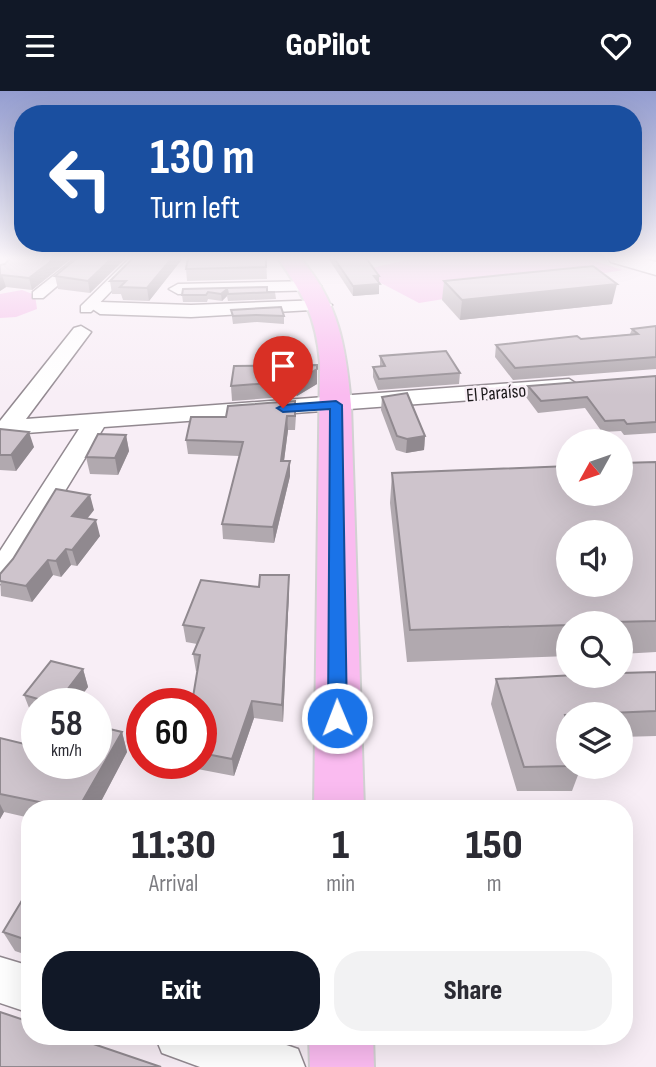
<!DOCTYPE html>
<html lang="en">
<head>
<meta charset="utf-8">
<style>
  body { margin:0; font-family:"Sofia Sans Condensed",sans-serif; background:#f2f2f3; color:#2b2b33; height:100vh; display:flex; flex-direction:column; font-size:26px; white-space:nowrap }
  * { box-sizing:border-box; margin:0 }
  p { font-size:23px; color:#7c7c81 }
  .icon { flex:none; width:38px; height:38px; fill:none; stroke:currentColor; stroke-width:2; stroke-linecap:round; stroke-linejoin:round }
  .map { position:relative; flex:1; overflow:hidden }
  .side { position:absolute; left:21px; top:709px; width:612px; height:245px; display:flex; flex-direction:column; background:#fff; border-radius:28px; box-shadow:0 7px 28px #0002 }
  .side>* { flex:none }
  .banner { position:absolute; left:14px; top:14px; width:628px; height:147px; border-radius:28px; box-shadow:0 7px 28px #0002; background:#1a4fa0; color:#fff; overflow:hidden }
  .needle { width:46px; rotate:230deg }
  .tools { position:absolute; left:556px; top:338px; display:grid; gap:14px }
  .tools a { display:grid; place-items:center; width:77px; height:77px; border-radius:50%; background:#fff; box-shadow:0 7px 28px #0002; font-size:35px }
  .speed { position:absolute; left:21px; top:597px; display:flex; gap:14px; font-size:35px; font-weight:700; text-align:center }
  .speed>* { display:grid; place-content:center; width:91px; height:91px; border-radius:50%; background:#fff; box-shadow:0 7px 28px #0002; line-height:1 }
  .speed small { font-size:18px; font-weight:400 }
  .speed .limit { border:10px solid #d22; background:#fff; color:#111 }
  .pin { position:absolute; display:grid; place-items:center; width:60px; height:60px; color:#fff; margin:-72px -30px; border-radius:50% 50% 50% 0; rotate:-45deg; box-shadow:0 0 7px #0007 }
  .pin .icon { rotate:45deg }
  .me { position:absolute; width:77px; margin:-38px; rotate:359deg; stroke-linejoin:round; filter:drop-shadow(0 0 5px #0008) }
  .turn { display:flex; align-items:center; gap:24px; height:147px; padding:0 21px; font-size:32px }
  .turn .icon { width:91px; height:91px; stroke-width:2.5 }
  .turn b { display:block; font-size:49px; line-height:60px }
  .eta { display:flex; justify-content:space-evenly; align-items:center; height:119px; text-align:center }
  .eta b { font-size:42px; font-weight:800; line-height:49px }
  .cta { display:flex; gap:14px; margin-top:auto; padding:14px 21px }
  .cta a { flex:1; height:80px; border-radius:28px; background:#111827; color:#fff; font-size:28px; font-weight:800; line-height:80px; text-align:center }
  .cta a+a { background:#f2f2f3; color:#2b2b33 }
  header { display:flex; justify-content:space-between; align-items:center; height:91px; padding:0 21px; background:#111827; color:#fff; font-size:32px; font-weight:800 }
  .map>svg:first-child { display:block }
  .green { fill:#f4bbe9 }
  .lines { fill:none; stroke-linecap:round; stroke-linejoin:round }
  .pedestrian-casing { stroke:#928990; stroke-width:3 }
  .minor-casing { stroke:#928990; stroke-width:3 }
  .tertiary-casing { stroke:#928990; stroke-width:3 }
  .primary-casing { stroke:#d2d1d2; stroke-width:4 }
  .pedestrian { fill:#fff; fill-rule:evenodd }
  .minor { fill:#fff; fill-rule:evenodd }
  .tertiary { fill:#fff; fill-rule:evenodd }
  .primary { fill:#fabbf0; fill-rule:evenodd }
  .wall { fill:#b1a9af }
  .shaded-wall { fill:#90898f }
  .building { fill:#cec4cc; stroke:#90898f; stroke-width:2; fill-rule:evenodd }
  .route { fill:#1a73e8; stroke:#114b97; stroke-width:2 }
  .labels { text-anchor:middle; stroke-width:5; stroke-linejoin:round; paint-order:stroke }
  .far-street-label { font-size:19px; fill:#1d1a1c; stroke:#f8eef6 }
</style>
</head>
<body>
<header><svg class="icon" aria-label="menu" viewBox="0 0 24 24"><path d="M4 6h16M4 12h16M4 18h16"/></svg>GoPilot<svg class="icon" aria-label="heart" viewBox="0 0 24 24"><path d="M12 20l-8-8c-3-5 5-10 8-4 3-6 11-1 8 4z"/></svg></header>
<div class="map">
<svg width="656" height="976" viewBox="0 0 656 976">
  <rect width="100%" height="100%" fill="#f8eef6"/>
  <g class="green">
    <path d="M 416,167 L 585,167 L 623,179 L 419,212 L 358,180 Z"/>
    <path d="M 22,199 L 35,204 L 37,218 L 16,226 L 0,227 L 0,203 Z"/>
  </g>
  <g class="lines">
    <defs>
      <g id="pedestrian">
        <path d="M 76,167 L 90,167 L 43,207 L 33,207 L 33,201 Z"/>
        <path d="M 130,167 L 143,167 L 91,221 L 81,221 L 81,215 Z"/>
      </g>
      <g id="minor">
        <path d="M 312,190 L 321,195 L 318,199 L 178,203 L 169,198 L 178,193 Z"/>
        <path d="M 323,209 L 332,214 L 329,218 L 191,226 L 100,223 L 91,217 L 100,211 L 191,214 Z"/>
        <path d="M 81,235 L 91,241 L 26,328 L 569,288 L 580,295 L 569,302 L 104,336 L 10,490 L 0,493 L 0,460 L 79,338 L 0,344 L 0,330 L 74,237 Z"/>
        <path d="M 0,866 L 30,875 L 30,922 L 0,912 Z"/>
        <path d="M 155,945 L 260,945 L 298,958 L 305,976 L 200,976 L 162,962 Z"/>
      </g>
      <path id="tertiary" d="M 608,167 L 640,167 L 656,171 L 656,184 L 611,171 Z"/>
      <g id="primary">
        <path d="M 278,167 L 300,167 C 339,211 346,257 351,314 L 364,718 L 314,718 L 320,272 C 316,225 304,205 278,167 Z"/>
        <path d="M 309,945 L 373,945 L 374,976 L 310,976 Z"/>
      </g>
    </defs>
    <use href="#pedestrian" class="pedestrian-casing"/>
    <use href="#minor" class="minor-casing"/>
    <use href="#tertiary" class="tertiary-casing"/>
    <use href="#primary" class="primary-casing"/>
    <use href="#pedestrian" class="pedestrian"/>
    <use href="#minor" class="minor"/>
    <use href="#tertiary" class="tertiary"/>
    <use href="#primary" class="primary"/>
  </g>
  <g class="wall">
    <path d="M 10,167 L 72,167 L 32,199 L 6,196 L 0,200 L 0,174 L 5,173 Z"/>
    <path d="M 77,167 L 126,167 L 90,202 L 58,198 L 55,185 Z"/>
    <path d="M 133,167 L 183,167 L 149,210 L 123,209 L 121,203 L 112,203 L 110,190 Z"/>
    <path d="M 266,167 L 267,188 L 187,190 L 186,178 Z"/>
    <path d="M 328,167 L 366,167 L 379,185 L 379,203 L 353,205 Z"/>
    <path d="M 444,190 L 612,213 L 460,229 L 442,209 Z"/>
    <path d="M 183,198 L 275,201 L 276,208 L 228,210 L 227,205 L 222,210 L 208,208 L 207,211 L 183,211 L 182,204 Z"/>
    <path d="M 231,219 L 284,225 L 284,233 L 257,231 L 233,233 Z"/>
    <path d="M 656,235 L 656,278 L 513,289 L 495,266 L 496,254 L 581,248 L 630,243 L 632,238 Z"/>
    <path d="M 380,265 L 460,282 L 459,293 L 378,299 L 373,286 L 373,276 L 380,275 Z"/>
    <path d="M 317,274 L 317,293 L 297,305 L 232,310 L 231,295 Z"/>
    <path d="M 656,285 L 656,342 L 624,344 L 621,340 L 602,341 L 585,317 L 538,322 L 526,306 L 528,295 Z"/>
    <path d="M 382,306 L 425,345 L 424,359 L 406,362 L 396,359 L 381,319 Z"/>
    <path d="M 296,324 L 295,339 L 288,339 L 284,370 L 290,385 L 274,452 L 223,448 L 222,433 L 239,365 L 188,363 L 186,349 L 226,326 Z"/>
    <path d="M 0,338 L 34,356 L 16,380 L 0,379 Z"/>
    <path d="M 126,344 L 129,360 L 118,384 L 90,383 L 86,366 Z"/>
    <path d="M 656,371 L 656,561 L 621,563 L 621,532 L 569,532 L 569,565 L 407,571 L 390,412 L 392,382 Z"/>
    <path d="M 94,419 L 87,428 L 100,445 L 77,475 L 71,474 L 61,486 L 53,484 L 32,511 L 1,505 L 0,483 Z"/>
    <path d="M 289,501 L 283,631 L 254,627 L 234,685 L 166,672 L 201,672 L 201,612 L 197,580 L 196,580 L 193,563 L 197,553 L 186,551 L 183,534 Z"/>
    <path d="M 83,578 L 88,596 L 76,612 L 37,612 L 37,624 L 31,622 L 24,604 Z"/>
    <path d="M 656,581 L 656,645 L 621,646 L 621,623 L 569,623 L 569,676 L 581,676 L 572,700 L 517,700 L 491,613 L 496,588 Z"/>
    <path d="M 105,637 L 122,641 L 127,661 L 97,718 L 30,718 L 30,727 L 4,721 L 0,728 L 0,647 L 37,672 Z"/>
    <path d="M 30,796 L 30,865 L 15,860 L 3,841 Z"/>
  </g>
  <g class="shaded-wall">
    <path d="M 55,167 L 72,167 L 32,199 L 29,187 Z"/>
    <path d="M 112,167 L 126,167 L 90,202 L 88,190 Z"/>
    <path d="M 172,167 L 183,167 L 149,210 L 147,197 Z"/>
    <path d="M 2,184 L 6,196 L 0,200 L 0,186 Z"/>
    <path d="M 374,185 L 379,185 L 379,203 L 353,205 L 353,195 Z"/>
    <path d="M 617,193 L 612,213 L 460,229 L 462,209 Z"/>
    <path d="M 227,198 L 227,205 L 222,210 L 221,203 Z"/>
    <path d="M 317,278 L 317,293 L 297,305 L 297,290 Z"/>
    <path d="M 287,325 L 288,339 L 282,385 L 281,370 Z"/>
    <path d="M 29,341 L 34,356 L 16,380 L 11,364 Z"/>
    <path d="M 126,344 L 129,360 L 118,384 L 115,367 Z"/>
    <path d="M 425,345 L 424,359 L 406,362 L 407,348 Z"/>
    <path d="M 290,370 L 290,385 L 274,452 L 273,436 Z"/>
    <path d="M 90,404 L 94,419 L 76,441 L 72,425 Z"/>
    <path d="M 96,429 L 100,445 L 77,475 L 72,459 Z"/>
    <path d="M 66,458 L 71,474 L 61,486 L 56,470 Z"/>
    <path d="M 48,469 L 53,484 L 32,511 L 26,495 Z"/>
    <path d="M 289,484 L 289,501 L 283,631 L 282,614 Z"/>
    <path d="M 83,578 L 88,596 L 76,612 L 57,612 Z"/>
    <path d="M 252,610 L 254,627 L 234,685 L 232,668 Z"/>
    <path d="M 122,641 L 127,661 L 97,718 L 78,718 Z"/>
    <path d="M 0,713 L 4,721 L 0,728 Z"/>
  </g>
  <g class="building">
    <path d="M 10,167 L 55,167 L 29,187 L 2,184 L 0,186 L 0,174 L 5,173 Z"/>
    <path d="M 77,167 L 112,167 L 88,190 L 55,185 Z"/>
    <path d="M 133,167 L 172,167 L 147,197 L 120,196 L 126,190 L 110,190 Z"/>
    <path d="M 188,167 L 266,167 L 266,176 L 186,178 Z"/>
    <path d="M 334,167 L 366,167 L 379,185 L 374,185 L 380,193 L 353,195 Z"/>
    <path d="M 593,175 L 617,193 L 462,209 L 444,190 Z"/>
    <path d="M 267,196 L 267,201 L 275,201 L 228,203 L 227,198 L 221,203 L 208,201 L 206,204 L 182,204 L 183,198 Z"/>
    <path d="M 281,216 L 284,225 L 256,224 L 233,225 L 231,219 Z"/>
    <path d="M 656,235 L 656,266 L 515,277 L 496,254 L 577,245 L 581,248 L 638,243 L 632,238 Z"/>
    <path d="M 446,260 L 460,282 L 379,288 L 373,276 L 385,275 L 380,265 Z"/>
    <path d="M 317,274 L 317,278 L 297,290 L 231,295 L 234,275 Z"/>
    <path d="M 656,285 L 656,331 L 627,333 L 624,329 L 605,330 L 587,306 L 541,310 L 528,295 Z"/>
    <path d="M 407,302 L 425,345 L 407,348 L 397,345 L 382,306 Z"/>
    <path d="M 295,310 L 295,325 L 287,325 L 281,370 L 290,370 L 273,436 L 222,433 L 243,351 L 186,349 L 191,326 L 226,326 L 228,315 Z"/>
    <path d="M 0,338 L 29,341 L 11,364 L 0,364 Z"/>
    <path d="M 98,343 L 126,344 L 115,367 L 86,366 Z"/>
    <path d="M 656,371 L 656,530 L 569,532 L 569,534 L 410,539 L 392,382 L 569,375 L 569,402 L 621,402 L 621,372 ZM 569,441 L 621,441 L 621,494 L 569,494 Z"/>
    <path d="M 56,398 L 90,404 L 72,425 L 96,429 L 72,459 L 66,458 L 56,470 L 48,469 L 26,495 L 0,490 L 0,483 L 13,468 Z"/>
    <path d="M 260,484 L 289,484 L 282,614 L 252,610 L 232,668 L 201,662 L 201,612 L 192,612 L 200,564 L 193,563 L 204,537 L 183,534 L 201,489 L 259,496 Z"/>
    <path d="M 51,570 L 83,578 L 57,612 L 52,612 L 24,604 Z"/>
    <path d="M 656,581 L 656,620 L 565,624 L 569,636 L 569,675 L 524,676 L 496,588 L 576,584 L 621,584 L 621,582 Z"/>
    <path d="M 96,630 L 104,632 L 101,636 L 122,641 L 78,718 L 41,718 L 44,712 L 0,703 L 0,647 L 37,656 L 37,672 L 96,672 Z"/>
    <path d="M 30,796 L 30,850 L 3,841 Z"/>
    <path d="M 0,921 L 30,931 L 30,945 L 70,945 L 161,976 L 0,976 Z"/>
  </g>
  <linearGradient id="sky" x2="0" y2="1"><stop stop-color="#949dd0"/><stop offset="0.55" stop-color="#fcf7fb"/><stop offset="1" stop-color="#fcf7fb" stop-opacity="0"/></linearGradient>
  <rect width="656" height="304" fill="url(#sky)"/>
  <path class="route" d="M 336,310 L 342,314 L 347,627 L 344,633 L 331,633 L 328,627 L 330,318 L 283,321 L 277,317 L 283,314 Z"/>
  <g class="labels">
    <g class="far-street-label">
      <text transform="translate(496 301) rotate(-5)" y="7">El Paraíso</text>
    </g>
  </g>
</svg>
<div class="tools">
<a><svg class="needle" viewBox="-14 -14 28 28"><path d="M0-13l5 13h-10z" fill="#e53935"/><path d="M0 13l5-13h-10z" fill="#7c7c81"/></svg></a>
<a><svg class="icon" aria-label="sound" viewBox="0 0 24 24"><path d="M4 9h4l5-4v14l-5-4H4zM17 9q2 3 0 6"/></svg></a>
<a><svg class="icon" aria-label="search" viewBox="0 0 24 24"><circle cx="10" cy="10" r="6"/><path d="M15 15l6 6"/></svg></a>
<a><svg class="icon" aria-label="layers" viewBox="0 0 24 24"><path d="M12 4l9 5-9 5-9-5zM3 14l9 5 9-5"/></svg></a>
</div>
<div class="speed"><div>58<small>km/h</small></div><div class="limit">60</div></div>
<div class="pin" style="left:283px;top:317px;background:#d93025"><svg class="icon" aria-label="arrive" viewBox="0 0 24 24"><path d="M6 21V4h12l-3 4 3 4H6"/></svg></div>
<svg class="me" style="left:337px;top:627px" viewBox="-20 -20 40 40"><circle r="17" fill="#1a73e8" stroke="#fff" stroke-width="3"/><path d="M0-11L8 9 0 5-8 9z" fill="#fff"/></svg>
<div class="banner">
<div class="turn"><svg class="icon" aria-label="left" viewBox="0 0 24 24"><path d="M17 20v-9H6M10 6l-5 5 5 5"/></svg><div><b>130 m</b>Turn left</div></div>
</div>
<section class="side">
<div class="eta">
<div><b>11:30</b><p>Arrival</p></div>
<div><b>1</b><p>min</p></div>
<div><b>150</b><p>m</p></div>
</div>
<div class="cta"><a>Exit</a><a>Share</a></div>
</section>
</div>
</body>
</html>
